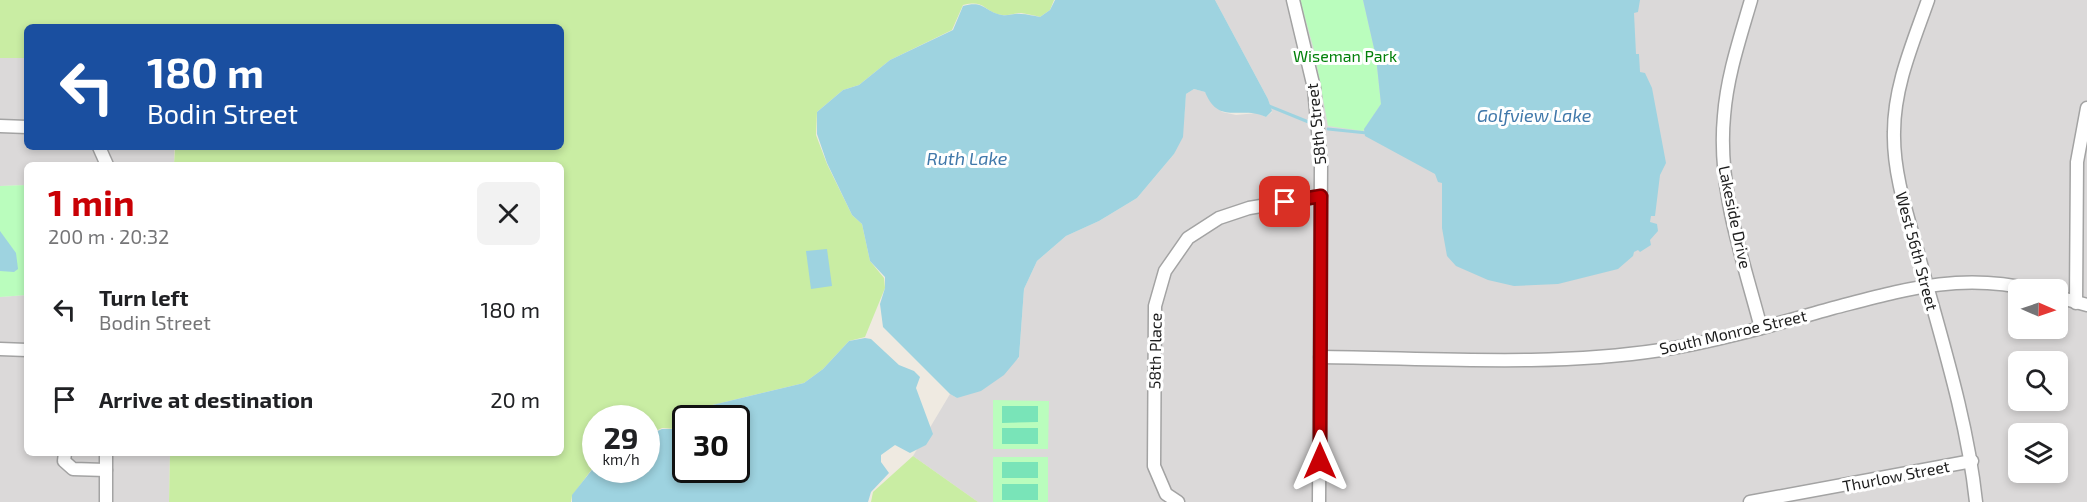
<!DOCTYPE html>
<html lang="en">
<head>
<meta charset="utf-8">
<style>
  body { margin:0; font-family:"Exo 2",sans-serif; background:#f2f2f2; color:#202124; height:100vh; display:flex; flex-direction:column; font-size:22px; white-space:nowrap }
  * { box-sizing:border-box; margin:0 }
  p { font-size:20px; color:#757577 }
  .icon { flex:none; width:33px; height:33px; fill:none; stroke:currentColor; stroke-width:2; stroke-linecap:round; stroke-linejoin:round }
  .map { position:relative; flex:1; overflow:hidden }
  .sheet { position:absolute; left:24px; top:162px; width:540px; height:294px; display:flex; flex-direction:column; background:#fff; border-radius:9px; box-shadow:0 3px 9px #0003 }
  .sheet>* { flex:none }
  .hud { position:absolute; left:24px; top:24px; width:540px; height:126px; border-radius:9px; box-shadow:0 3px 9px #0003; background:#1a4fa0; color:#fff; overflow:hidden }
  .needle { width:39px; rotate:92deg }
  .controls { position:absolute; left:2008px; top:279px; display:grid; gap:12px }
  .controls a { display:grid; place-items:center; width:60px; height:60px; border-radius:9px; background:#fff; box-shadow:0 3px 9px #0003; font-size:30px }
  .speed { position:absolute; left:582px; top:405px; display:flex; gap:12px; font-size:30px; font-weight:700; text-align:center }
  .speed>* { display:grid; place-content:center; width:78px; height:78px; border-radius:50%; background:#fff; box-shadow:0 3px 9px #0003; line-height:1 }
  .speed small { font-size:15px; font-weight:400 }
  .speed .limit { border:3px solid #111; border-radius:9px; background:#fff; color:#111 }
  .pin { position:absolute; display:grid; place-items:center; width:51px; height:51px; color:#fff; margin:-26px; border-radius:12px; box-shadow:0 3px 9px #0006 }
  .me { position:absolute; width:66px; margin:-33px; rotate:0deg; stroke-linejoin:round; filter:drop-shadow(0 0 4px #0008) }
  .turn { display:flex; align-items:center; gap:21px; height:126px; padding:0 24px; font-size:27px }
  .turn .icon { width:78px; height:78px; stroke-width:2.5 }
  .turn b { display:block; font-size:42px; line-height:51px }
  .round { display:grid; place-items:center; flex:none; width:63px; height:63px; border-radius:9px; background:#f2f2f2 }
  .head { display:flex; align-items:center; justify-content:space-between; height:102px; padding:0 24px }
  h1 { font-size:36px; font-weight:700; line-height:45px; color:#c90005 }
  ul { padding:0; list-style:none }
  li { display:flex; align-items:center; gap:18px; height:90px; padding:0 24px }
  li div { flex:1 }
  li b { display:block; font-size:22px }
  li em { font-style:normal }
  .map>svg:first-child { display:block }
  .residential { fill:#dbd9d9; fill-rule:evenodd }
  .grass { fill:#c9eda3 }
  .park { fill:#bafdbd }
  .pitch { fill:#79e4b8 }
  .water { fill:#9ed3e0 }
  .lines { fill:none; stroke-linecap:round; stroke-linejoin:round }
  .stream { stroke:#9ed3e0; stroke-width:3 }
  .minor-casing { stroke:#a3a3a3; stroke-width:15 }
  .minor { stroke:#fff; stroke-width:12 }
  .route-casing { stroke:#830003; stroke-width:15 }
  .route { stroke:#c90005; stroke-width:10 }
  .labels { text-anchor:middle; stroke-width:6; stroke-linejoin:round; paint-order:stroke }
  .park-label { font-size:16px; fill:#03810b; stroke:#fff }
  .street-label { font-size:16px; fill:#1c1c1c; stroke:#fff }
  .water-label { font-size:18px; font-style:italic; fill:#4078aa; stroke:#fff }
</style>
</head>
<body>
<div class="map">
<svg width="2087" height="502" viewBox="0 0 2087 502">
  <rect width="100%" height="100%" fill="#efeae1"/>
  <g class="residential">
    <path d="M 1215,0 L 2087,0 L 2087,502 L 978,502 L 913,456 L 950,394 L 957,398 L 1019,358 L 1024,289 L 1037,261 L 1066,236 L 1099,221 L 1137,198 L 1174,154 L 1184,117 L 1186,94 L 1194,89 L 1205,92 L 1222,112 L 1236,115 L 1257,113 L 1266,117 L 1272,112 L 1268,99 ZM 2019,290 L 2058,290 L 2058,328 L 2019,328 ZM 2019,362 L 2058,362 L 2058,400 L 2019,400 ZM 2019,434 L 2058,434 L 2058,472 L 2019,472 Z"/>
    <path d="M 0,58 L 27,58 L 27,147 L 174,147 L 174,165 L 27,165 L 27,185 L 0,186 Z"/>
    <path d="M 27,295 L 27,453 L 170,453 L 169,502 L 0,502 L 0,297 Z"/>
  </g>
  <g class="grass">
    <path d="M 0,0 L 1054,0 L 1050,10 L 1040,17 C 1034,15 1027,14 1021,13 C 1013,13 1006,17 997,14 C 982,8 983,0 963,5 L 952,30 L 890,60 L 859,85 L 843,90 L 817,112 L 816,135 L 827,164 L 852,215 L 862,224 L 870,261 L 884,278 L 885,288 L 865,337 L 849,341 L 823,369 L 804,383 L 700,408 L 677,429 L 662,428 L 647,435 L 646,418 L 596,418 L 595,465 L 572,496 L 571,502 L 169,502 L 170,453 L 561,453 L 561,165 L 174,165 L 175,147 L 561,147 L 561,27 L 27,27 L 27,58 L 0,58 Z"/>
    <path d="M 913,456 L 978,502 L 871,502 L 873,492 Z"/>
  </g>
  <g class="park">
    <path d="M 1300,0 L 1363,0 L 1376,57 L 1381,104 L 1363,131 L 1328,126 L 1314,50 Z"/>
    <path d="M 27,185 L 27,295 L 0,297 L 0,186 Z"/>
    <path d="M 993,400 L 1049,401 L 1048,449 L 993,449 Z"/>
    <rect x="993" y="457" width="55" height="45"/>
  </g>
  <g class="pitch">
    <path d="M 1002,406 L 1038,406 L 1038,422 L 1002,423 Z"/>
    <rect x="1002" y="428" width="36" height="16"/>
    <rect x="1002" y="462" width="36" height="16"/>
    <rect x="1002" y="484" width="36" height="16"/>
  </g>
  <g class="water">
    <path d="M 1055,0 L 1215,0 L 1268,99 L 1272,111 L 1266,117 C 1240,105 1219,126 1205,92 L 1194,89 L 1186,94 L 1183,137 L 1174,154 L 1137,198 L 1099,221 L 1066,236 L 1037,261 L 1024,289 L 1019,357 L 1004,375 L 981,391 L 957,398 L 950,394 L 883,327 L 880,304 L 885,288 L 885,277 L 870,261 L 862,224 L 852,215 L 827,163 L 817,134 L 817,112 L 843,90 L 859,85 L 890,60 L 953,30 L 963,6 C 985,0 984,12 1002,15 C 1009,16 1014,13 1021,14 C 1027,14 1034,16 1040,17 L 1050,10 Z"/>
    <path d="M 1363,0 L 1640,0 L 1638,12 L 1634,13 L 1636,54 L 1639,54 L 1640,72 L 1645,73 L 1652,88 L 1666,163 L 1660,175 L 1655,216 L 1651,216 L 1650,222 L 1657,224 L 1658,231 L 1650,240 L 1651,245 L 1640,252 L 1638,250 L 1634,252 L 1633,256 L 1618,269 L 1558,284 L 1514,286 L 1488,280 L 1456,266 L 1447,256 L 1442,228 L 1442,183 L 1438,182 L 1435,174 L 1365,136 L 1364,129 L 1381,104 L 1376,57 Z"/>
    <path d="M 0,231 L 16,253 L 18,269 L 14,272 L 0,271 Z"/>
    <path d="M 827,249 L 832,286 L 811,289 L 806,251 Z"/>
    <path d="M 865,338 L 871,339 L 899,365 L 914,371 L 920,377 L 916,388 L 933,434 L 926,445 L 910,453 L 895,445 L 881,455 L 881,462 L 889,473 L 871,492 L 868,502 L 572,502 L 572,495 L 595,466 L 596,470 L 646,470 L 647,436 L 662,429 L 677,429 L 685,422 L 686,470 L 736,470 L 736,418 L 689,418 L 700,408 L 804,383 L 823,369 L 849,341 Z"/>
  </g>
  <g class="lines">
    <g class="stream">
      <path d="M 1269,106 L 1311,123"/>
      <path d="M 1328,129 L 1367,133"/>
    </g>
    <defs>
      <g id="minor">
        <path d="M 1293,0 L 1314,88 L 1321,164 L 1319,502"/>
        <path d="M 1751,0 C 1740,38 1727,76 1724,116 C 1717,189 1743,259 1761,328"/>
        <path d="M 1928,0 C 1913,43 1894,86 1894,132 C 1893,173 1907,214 1918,253 C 1940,335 1967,417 1976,502"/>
        <path d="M 0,126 L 27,127"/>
        <path d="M 99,147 L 107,165"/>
        <path d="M 2058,297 L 2087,305"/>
        <path d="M 2076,303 L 2077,162 L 2087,108"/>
        <path d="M 0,349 L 27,350"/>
        <path d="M 1320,357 C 1433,358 1549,367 1661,350 C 1719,341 1776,324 1833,308 C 1903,290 1960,272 2034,290"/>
        <path d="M 65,453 L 64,461 L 73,469 L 106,470"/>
        <path d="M 106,502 L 106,453"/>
        <path d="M 1178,502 L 1166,494 L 1154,466 L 1155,306 L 1165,271 L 1188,238 L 1219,218 L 1249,208 L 1321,196"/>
        <path d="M 1750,502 L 1972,461"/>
      </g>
    </defs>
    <use href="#minor" class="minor-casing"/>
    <use href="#minor" class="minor"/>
  </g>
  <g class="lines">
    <defs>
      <path id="route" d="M 1285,202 L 1321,196 L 1320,461"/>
    </defs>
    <use href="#route" class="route-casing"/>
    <use href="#route" class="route"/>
  </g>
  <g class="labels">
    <g class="park-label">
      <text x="1345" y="62">Wiseman Park</text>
    </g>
    <g class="street-label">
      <text transform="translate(1316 124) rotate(-96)" y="6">58th Street</text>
      <text transform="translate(1735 217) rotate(78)" y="6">Lakeside Drive</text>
      <text transform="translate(1917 251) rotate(75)" y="6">West 56th Street</text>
      <text transform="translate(1733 332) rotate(-13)" y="6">South Monroe Street</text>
      <text transform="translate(1155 351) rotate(-89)" y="6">58th Place</text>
      <text transform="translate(1896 476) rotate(-11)" y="6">Thurlow Street</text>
    </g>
    <g class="water-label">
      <text x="1534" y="122">Golfview Lake</text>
      <text x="967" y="165">Ruth Lake</text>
    </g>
  </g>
</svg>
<div class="controls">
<a><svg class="needle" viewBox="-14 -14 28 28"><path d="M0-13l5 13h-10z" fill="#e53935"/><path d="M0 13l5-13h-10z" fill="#757577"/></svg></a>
<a><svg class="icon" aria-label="search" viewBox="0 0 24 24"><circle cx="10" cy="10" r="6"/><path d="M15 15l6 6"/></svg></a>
<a><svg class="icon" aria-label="layers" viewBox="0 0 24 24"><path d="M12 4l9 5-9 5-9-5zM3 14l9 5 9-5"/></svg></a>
</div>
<div class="speed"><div>29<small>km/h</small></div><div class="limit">30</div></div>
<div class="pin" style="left:1285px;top:202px;background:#d93025"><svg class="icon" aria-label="arrive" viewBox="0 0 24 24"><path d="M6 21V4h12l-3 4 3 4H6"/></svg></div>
<svg class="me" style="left:1320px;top:461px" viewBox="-20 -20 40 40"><path d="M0-17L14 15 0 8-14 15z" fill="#c90005" stroke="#fff" stroke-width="4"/></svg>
<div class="hud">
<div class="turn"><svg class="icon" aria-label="left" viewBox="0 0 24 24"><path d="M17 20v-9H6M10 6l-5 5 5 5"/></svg><div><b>180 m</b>Bodin Street</div></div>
</div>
<section class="sheet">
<div class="head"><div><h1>1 min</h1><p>200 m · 20:32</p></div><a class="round"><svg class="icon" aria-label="close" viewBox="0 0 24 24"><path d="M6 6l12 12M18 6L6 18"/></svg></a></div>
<ul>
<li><svg class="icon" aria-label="left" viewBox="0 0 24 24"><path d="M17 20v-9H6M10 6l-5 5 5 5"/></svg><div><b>Turn left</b><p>Bodin Street</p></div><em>180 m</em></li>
<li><svg class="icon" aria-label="arrive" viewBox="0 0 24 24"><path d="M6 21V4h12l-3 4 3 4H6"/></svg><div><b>Arrive at destination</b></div><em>20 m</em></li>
</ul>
</section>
</div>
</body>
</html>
